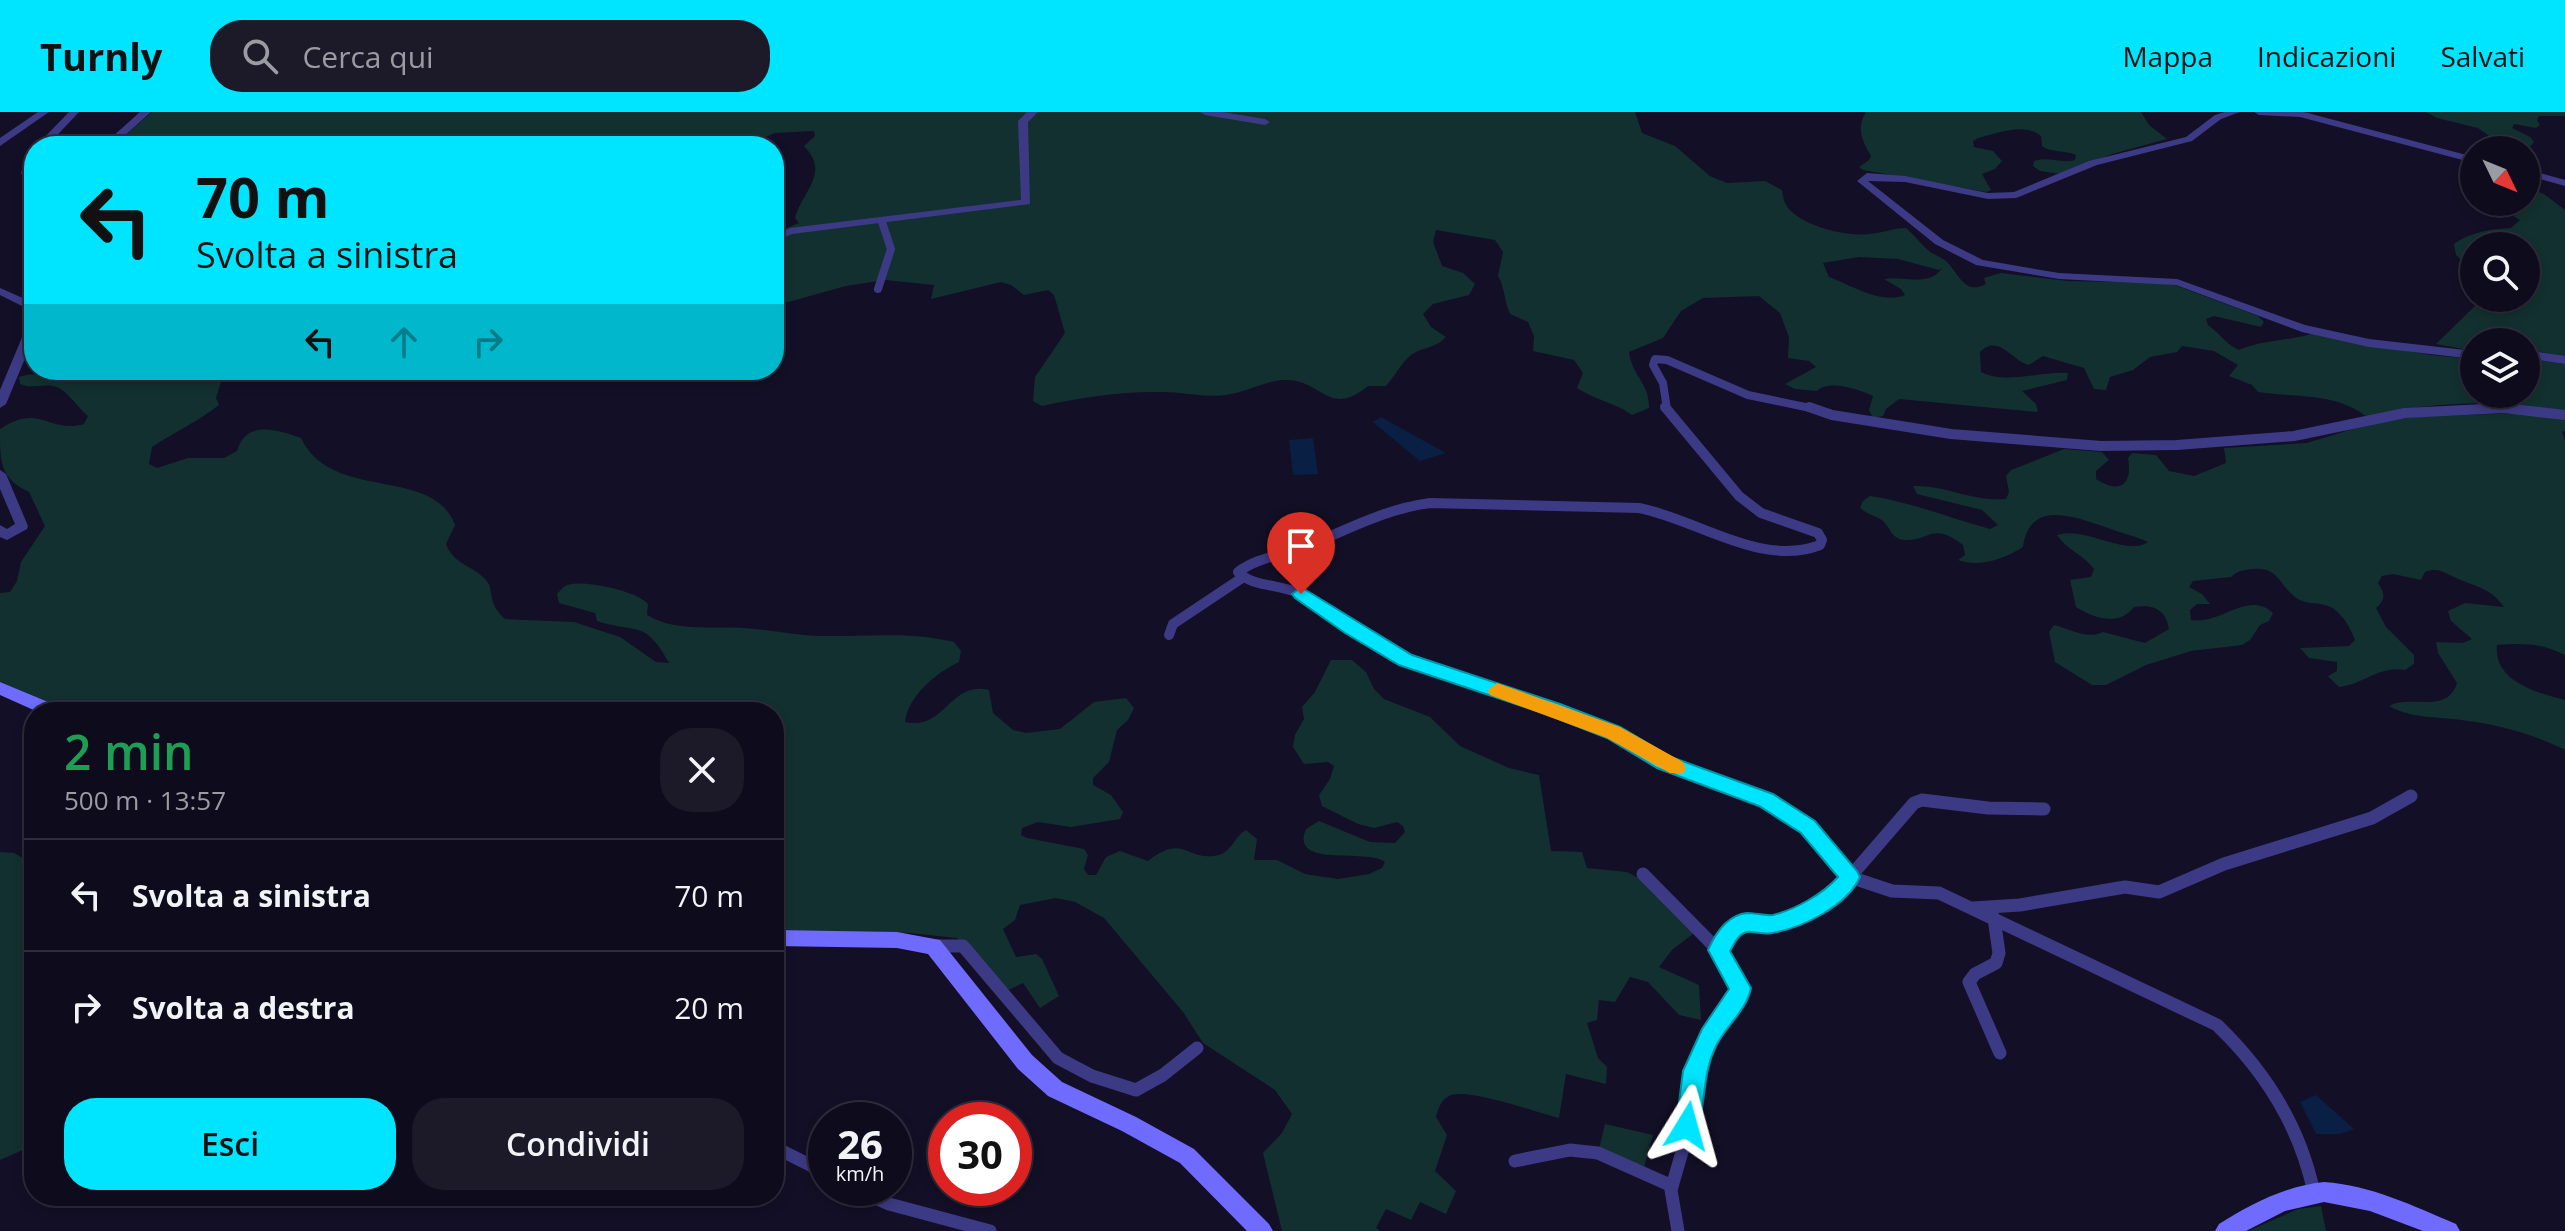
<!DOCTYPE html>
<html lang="it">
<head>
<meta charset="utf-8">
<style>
  body { margin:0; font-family:"Open Sans",sans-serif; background:#1c1929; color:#f1f3f6; height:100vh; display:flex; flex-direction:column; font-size:30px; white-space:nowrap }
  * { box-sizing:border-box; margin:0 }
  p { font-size:26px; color:#9b9ba3 }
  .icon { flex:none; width:44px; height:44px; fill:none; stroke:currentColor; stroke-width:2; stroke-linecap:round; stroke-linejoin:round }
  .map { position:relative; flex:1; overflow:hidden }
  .drawer { position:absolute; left:24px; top:590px; width:760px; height:504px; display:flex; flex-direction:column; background:#0e0b1c; border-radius:32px; box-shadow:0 4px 12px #0003,0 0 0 2px #2e2b3b }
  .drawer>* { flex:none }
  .hud { position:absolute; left:24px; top:24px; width:760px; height:244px; border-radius:32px; box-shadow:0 4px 12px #0003,0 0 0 2px #2e2b3b; background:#00e5ff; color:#111; overflow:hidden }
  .needle { width:52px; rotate:133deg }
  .tools { position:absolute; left:2460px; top:24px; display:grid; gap:16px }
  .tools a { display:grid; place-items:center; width:80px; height:80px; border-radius:50%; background:#0e0b1c; box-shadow:0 4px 12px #0003,0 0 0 2px #2e2b3b; font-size:40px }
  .speed { position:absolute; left:808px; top:990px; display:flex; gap:16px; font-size:40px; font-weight:700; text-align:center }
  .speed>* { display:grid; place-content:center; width:104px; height:104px; border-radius:50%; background:#0e0b1c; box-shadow:0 4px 12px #0003,0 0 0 2px #2e2b3b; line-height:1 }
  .speed small { font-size:20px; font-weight:400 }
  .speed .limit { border:12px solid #d22; background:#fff; color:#111 }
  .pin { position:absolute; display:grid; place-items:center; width:68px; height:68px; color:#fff; margin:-82px -34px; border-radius:50% 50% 50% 0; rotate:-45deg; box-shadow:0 0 8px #0007 }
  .pin .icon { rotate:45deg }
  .me { position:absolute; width:88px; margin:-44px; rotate:8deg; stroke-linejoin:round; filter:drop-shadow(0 0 6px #0008) }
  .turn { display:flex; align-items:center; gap:28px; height:168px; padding:0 40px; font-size:36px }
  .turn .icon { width:104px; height:104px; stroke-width:2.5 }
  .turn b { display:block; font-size:56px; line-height:68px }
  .lanes { display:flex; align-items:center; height:76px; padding:0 40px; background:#0003; justify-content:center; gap:40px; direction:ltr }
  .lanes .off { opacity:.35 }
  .round { display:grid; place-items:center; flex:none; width:84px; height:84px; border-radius:32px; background:#1c1929 }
  .overview { display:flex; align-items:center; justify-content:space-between; height:136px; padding:0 40px }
  h1 { font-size:48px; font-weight:600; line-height:60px; color:#1e9e55 }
  .action { display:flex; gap:16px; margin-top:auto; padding:16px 40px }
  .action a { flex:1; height:92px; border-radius:32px; background:#00e5ff; color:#111; font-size:32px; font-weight:600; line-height:92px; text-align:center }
  .action a+a { background:#1c1929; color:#f1f3f6 }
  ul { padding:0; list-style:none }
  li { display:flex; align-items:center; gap:24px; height:112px; padding:0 40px; border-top:2px solid #2e2b3b }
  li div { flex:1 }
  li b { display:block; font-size:30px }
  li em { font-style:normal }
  header { display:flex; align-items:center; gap:48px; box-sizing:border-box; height:112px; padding:0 40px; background:#00e5ff; color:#111 }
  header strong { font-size:38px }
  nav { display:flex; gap:44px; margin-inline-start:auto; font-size:28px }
  .search { width:560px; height:72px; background:#1c1929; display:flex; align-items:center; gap:20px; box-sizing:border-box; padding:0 28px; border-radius:32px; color:#9b9ba3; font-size:30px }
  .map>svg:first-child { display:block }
  .green { fill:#12302f; fill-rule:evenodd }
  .water { fill:#0a1f44 }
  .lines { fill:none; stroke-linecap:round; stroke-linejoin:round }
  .minor-far2 { stroke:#3d3a85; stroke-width:8 }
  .minor-far1 { stroke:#3d3a85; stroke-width:10 }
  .minor { stroke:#3d3a85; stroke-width:13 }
  .tertiary { fill:#3d3a85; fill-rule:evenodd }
  .secondary { fill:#6f6bff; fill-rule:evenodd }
  .route { fill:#00e5ff; stroke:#0095a6; stroke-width:2 }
  .slow { fill:#f59e0b }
</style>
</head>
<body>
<header>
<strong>Turnly</strong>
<div class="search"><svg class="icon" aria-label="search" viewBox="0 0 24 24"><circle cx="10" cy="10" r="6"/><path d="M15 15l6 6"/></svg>Cerca qui</div>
<nav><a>Mappa</a><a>Indicazioni</a><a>Salvati</a></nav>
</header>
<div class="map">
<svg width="2565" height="1119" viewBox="0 0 2565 1119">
  <rect width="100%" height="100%" fill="#130f26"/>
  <g class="green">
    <path d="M 152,0 L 1635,0 L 1642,21 L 1675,34 L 1710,64 L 1727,71 L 1765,69 L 1782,78 C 1783,87 1785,94 1792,100 C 1808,115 1848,125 1869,122 C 1882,121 1893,116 1906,116 C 1914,123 1921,132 1929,139 C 1934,143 1941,145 1946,149 C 1959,161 1964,184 1986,172 L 1984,166 L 2001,161 L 2068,169 L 2169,171 L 2258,204 L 2264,210 L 2261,215 L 2214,204 L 2206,207 L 2208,213 C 2220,221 2225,232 2239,238 C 2262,228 2287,229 2311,222 L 2431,243 L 2474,247 L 2474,282 L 2526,282 L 2526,246 L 2565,252 L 2565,300 C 2505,286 2427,290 2367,305 C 2334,280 2297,286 2258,280 L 2252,273 L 2229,264 L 2238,253 L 2214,239 L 2182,234 L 2177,240 L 2150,245 L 2133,258 L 2110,265 L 2106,278 L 2094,277 L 2084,256 L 2043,244 L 2029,253 C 2012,249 1999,221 1980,240 L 1981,260 C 2007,273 2040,259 2068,261 L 2067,268 L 2022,279 L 2036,292 L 2038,300 L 1899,287 L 1886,297 L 1883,304 L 1873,306 L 1869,298 L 1873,284 C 1859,277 1828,267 1817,279 L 1795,277 L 1785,272 L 1816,255 L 1809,249 L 1788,246 L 1789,225 L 1780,201 L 1759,184 L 1703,186 L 1681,199 L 1663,226 L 1629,240 C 1632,264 1650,272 1649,296 L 1632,303 C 1614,290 1595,288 1577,276 L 1583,261 L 1574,248 L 1533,239 L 1534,224 L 1528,210 L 1510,202 C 1504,189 1505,176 1498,164 L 1503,140 L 1495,128 L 1436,118 L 1433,130 L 1442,154 L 1463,161 L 1475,172 L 1469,183 L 1433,192 L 1423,202 L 1431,215 L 1446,225 C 1433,238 1424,234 1411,243 C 1401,251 1395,264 1386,274 L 1368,274 C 1328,307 1322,266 1284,268 C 1264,269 1245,281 1225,283 C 1205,286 1184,280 1164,280 C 1124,279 1081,285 1042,294 L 1033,289 L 1035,265 L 1065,221 L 1054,183 L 1048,178 L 1024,183 L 1011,173 L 1001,170 L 931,187 L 934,173 L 885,168 L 846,174 L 774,194 L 774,121 L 799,111 L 795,106 C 804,77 830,61 804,34 L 815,24 L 814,19 L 775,21 L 766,25 L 763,34 L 728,34 L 712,28 L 682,34 L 113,34 ZM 1859,145 L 1898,147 L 1939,158 L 1942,156 C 1929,176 1904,163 1884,167 L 1901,177 L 1905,183 C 1883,193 1850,173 1829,165 L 1823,151 Z"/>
    <path d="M 1866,0 L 2141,0 L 2149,13 L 2167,27 L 2112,42 L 2060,62 L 2040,59 L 2033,54 L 2034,49 C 2048,44 2062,52 2075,48 L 2076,43 C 2065,38 2051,41 2042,34 L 2041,24 C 2024,10 1998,21 1978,26 L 1973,29 L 1974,35 L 1993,39 L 2002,49 L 1995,57 L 1982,62 L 1991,78 L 1987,80 L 1863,58 L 1859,55 L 1869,48 L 1871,44 C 1862,29 1856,15 1866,0 Z"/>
    <path d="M 2426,0 L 2565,0 L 2565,4 L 2539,4 L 2537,8 L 2540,13 L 2536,16 L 2514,12 L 2512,16 L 2530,25 L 2534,30 L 2531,34 L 2499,31 L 2478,16 L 2437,6 Z"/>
    <path d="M 2526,75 L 2544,82 L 2565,98 L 2565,245 L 2526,237 L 2526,230 L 2474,230 L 2474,239 L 2436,232 L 2483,186 L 2526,186 L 2526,134 L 2474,134 L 2474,160 L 2456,143 L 2454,132 C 2470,120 2491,117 2511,116 L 2520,108 L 2490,90 L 2526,90 Z"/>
    <path d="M 101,258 L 241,258 L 221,270 L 216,286 L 219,293 C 197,310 175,320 152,335 L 149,352 L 157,356 L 188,346 L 224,346 L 237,339 C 246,307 278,318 301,326 C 332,391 433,353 455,413 L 446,432 C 453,452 472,453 485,467 C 496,478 485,489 505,507 L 574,510 L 620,525 L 656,550 L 669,551 C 645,507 638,522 597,509 L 595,501 L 559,491 L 557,482 C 560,479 563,475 567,473 C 583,467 638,479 648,492 L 647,503 C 675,520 713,514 744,516 C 769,518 794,523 818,524 C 863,525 910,519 954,530 L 961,539 L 959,550 C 936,561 908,584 905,610 C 945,619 950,568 989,578 L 993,601 L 1013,618 L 1026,621 L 1060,617 L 1094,590 L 1126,586 L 1134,596 L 1128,608 L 1117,618 L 1109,650 L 1093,666 L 1093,673 L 1111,683 L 1123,700 L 1120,707 L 1071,715 L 1038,710 L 1022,716 L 1021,723 L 1027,726 L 1084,737 L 1088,743 L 1084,757 L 1088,763 L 1096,763 L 1106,745 L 1120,739 L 1148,749 C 1185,720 1186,751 1219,743 C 1231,740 1235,724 1246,718 L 1257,727 L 1254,748 L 1277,748 L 1305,762 L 1338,767 L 1369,762 L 1382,756 L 1385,750 C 1366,736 1289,757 1306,717 L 1319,709 L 1370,730 L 1395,731 L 1405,720 L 1403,714 L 1397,710 L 1374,716 L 1358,712 L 1322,694 L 1319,683 L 1330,667 L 1334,654 L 1328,650 L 1304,652 L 1293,635 L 1295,623 L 1304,607 L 1302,595 L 1315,580 L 1331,548 L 1352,548 L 1366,560 L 1374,577 L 1384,587 L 1430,605 L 1460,634 L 1509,656 L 1539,663 L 1551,739 L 1582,740 L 1587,756 L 1627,760 L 1640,767 L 1694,821 L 1672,838 L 1659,855 L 1699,873 L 1701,908 L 1679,903 L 1648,870 L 1630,865 L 1615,890 L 1599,888 L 1597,908 L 1587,911 L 1598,946 L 1607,955 L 1606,972 L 1566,962 L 1559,1006 C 1537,1001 1467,975 1449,984 C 1441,988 1438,997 1436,1005 L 1447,1023 L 1435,1059 L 1456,1079 L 1446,1102 L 1420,1090 L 1411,1108 L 1386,1097 L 1376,1116 L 1380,1119 L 1282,1119 L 1263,1041 L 1282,1021 L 1292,1002 L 1275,978 L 1203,931 L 1183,900 L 1104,806 L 1075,790 L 1056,786 L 1020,793 L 1015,808 L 1003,817 L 1016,845 L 1036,842 L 1042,847 L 1059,884 L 1040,896 L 1023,871 L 1000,882 L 957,826 L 910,821 L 774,819 L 774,600 L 63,600 L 0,570 L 0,481 L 10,480 L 17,469 L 21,450 L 45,414 L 29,380 C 0,366 0,351 0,317 C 40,290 48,322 84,312 L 88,304 C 78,296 65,275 53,274 C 41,272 32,277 20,272 L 19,265 C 47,255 82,277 101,258 Z"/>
    <path d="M 2521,301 L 2565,306 L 2565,319 L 2562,320 L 2565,328 L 2565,543 C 2541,531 2523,531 2497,533 C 2493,569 2537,581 2565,588 L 2565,638 C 2536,623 2500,613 2468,609 C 2441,604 2414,608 2389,594 C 2410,582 2447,603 2457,571 L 2438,541 L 2436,530 L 2463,531 L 2472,527 L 2451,509 L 2448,499 L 2465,491 L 2504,495 C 2491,477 2480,476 2461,468 C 2447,463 2440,454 2425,460 L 2421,468 L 2393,462 L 2382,464 L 2378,471 C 2385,482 2386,487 2376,496 L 2386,515 L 2414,543 L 2414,552 L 2405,558 C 2380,553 2364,572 2339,575 L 2328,564 L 2337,559 L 2337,550 L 2309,546 L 2300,536 L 2349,534 L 2355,528 C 2351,516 2340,498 2328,494 C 2318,490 2308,493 2298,487 C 2280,476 2279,454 2254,457 C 2244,458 2238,458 2231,465 L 2193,469 L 2189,475 L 2202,482 L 2210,492 L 2197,492 L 2190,498 L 2191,508 C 2222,513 2247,478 2273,501 L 2269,509 L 2260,513 L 2250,528 L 2242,533 L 2191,539 L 2146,553 L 2106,573 L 2092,573 L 2055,550 L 2049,520 L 2054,513 C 2071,517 2086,528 2103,520 L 2145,531 L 2169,517 C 2166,497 2153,492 2134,495 C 2119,515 2093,506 2076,495 L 2070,468 L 2091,465 L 2094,457 C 2084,443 2067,438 2057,423 C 2086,414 2126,445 2148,430 C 2136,424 2123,422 2111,417 C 2079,407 2030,384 2023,435 C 2004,447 1979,456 1958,448 L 1965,443 L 1963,433 C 1932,409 1930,429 1905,428 C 1891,427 1891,416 1882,408 C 1875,404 1867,402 1860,396 L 1863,389 L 1870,384 C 1911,390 1950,406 1990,417 L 1998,413 L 1982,398 L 1917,382 L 1913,374 C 1946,373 1973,390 2006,387 L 2009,380 L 2006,364 L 2011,358 L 2064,337 L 2102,340 L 2109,348 L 2096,359 L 2096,367 C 2119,382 2133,374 2128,346 L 2132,341 L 2156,343 L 2169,359 L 2194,364 L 2226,351 L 2224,336 L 2307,331 L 2369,312 L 2413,305 Z"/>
    <path d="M 0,740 L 14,741 L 34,752 L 34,1033 L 0,1048 Z"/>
    <path d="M 1605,1012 L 1653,1023 L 1643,1059 L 1598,1041 Z"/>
    <path d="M 2321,1094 L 2326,1119 L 2248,1119 L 2298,1097 Z"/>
  </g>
  <g class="water">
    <path d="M 1381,305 L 1446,341 L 1420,349 L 1373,310 Z"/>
    <path d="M 1313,326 L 1318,362 L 1293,363 L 1289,328 Z"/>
    <path d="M 2316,983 L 2354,1017 L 2340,1022 L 2316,1022 L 2300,990 Z"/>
  </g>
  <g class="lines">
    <g class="minor-far2">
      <path d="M 878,177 L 891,137 L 882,110"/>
      <path d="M 1667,297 L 1663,271 L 1653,253 L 1655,247 L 1667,248 L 1748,283 L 1815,297"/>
      <path d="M 2487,297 L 2512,297"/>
    </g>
    <g class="minor-far1">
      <path d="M 1665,295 L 1739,384 L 1761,401 L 1818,421 L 1822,428 L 1820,433 C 1761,456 1697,407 1639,396 L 1430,391 C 1385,397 1349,417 1307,434 C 1284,443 1258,445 1238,460 C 1254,476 1278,471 1301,482 L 1405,548 L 1553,597 L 1613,621 L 1664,650 L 1702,664"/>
      <path d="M 1809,295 L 1832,303 L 1951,322 L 2101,334 L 2177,333 L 2294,324 L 2405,301 L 2504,296 L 2565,303"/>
      <path d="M 1169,523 L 1173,512 L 1242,466"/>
    </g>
    <g class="minor">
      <path d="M 1697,662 L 1766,688 L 1808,715 L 1850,765 L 1914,691 L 1922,688 L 1988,696 L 2044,697"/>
      <path d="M 1643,762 L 1718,838"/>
      <path d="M 1973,796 L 2020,793 L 2125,775 L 2159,780 L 2224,752 L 2372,706 L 2411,684"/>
      <path d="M 1994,806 L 1999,841 L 1996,851 L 1975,862 L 1969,870 L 2000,941"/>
      <path d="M 933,834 L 963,834 L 1058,946 L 1092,964 L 1136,978 L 1163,963 L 1197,936"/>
      <path d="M 774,1035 L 826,1061"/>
      <path d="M 1515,1049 L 1570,1038 L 1598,1041 L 1672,1074"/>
      <path d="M 854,1076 L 889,1092 L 990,1119"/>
      <path d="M 1678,1119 L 1671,1078 L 1684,1033 L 1694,959 L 1709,924 L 1738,887 L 1740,876 L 1718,838 L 1737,814 C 1748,810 1758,814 1769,813 C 1801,811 1830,788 1850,765 L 1892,779 L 1939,781 L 2217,913 C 2266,960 2300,1014 2314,1081"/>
    </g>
    <g class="tertiary">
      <path d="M 38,0 L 49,0 L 0,34 L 0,26 Z"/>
      <path d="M 69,0 L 79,0 L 47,34 L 36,34 Z"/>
      <path d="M 140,0 L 151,0 L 113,34 L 102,34 Z"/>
      <path d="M 1027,0 L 1038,0 L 1028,10 L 1030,92 L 792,122 L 774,130 L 774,123 L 790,116 L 1021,88 L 1018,9 Z"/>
      <path d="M 1200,0 L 1222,0 L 1265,7 L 1270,10 L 1265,13 L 1205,3 Z"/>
      <path d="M 2225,0 L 2240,0 L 2221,7 L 2192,29 L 2097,53 L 2016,86 L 1988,87 L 1905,70 L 1868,69 L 1943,128 L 1983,148 L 2059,161 L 2177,167 L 2305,213 L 2369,227 L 2474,239 L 2474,247 L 2369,235 L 2302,220 L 2176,173 L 2059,167 L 1976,153 L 1935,132 L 1857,69 L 1867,61 L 1905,64 L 1988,81 L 2014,80 L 2089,49 L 2186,25 L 2215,3 Z"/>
      <path d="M 2254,0 L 2304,0 L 2474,45 L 2474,51 L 2300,5 L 2259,3 Z"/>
      <path d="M 34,38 L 34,54 L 31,61 L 34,66 L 34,77 L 30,76 L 21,61 L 29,41 Z"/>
      <path d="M 2526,57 L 2565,68 L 2565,74 L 2526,63 Z"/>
      <path d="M 0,176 L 34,191 L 34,225 L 6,292 L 0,296 L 0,278 L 23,223 L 26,196 L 0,183 Z"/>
      <path d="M 2526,238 L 2565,244 L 2565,252 L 2526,246 Z"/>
      <path d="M 0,358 L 6,362 L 28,414 L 27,417 L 7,428 L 0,425 L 0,413 L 7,417 L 15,412 L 0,377 Z"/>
    </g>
    <g class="secondary">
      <path d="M 0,570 L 60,595 L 62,600 L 38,600 L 0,583 Z"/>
      <path d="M 774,818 L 897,820 L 940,828 L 1032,943 L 1062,970 L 1136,1005 L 1194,1037 L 1269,1112 L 1273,1119 L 1247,1119 L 1180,1051 L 1122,1019 L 1048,984 L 1018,957 L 928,842 L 897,836 L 774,834 Z"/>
      <path d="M 2324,1070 C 2370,1073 2414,1094 2456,1112 L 2460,1119 L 2423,1119 L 2370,1099 L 2324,1090 L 2285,1099 L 2246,1119 L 2215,1119 L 2219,1112 C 2251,1092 2285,1074 2324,1070 Z"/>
    </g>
  </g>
  <path class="route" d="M 1301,475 L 1412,543 L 1560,592 L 1620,615 L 1671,645 L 1773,682 L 1815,709 L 1857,759 L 1860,765 C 1847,794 1802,816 1772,821 C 1764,823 1754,819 1747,820 C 1738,822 1734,832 1730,839 L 1751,876 C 1746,900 1725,914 1715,936 C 1701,966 1707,995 1695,1022 L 1687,1026 L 1679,1022 L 1676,1014 L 1683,959 L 1702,917 L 1729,877 L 1708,838 C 1715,822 1727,803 1747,801 C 1756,801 1764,804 1773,803 C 1794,798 1823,782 1838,765 L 1801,721 L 1759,694 L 1657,656 L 1607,626 L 1546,602 L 1399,553 L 1345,521 L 1295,486 L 1292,482 Z"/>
  <path class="slow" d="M 1497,571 L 1620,615 L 1683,650 L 1686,656 L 1683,661 L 1670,661 L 1607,626 L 1490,583 L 1488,578 Z"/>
</svg>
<div class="tools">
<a><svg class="needle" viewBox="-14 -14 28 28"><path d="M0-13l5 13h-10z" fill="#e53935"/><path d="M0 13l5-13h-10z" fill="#9b9ba3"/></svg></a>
<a><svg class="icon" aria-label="search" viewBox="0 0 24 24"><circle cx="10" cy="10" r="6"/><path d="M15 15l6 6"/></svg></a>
<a><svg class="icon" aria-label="layers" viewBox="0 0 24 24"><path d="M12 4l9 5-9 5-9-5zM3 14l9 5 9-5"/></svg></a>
</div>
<div class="speed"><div>26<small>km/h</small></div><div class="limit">30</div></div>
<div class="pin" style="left:1301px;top:482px;background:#d93025"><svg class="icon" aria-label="arrive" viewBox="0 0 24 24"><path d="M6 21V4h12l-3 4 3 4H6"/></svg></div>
<svg class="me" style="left:1687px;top:1014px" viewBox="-20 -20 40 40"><path d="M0-17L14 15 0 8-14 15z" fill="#00e5ff" stroke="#fff" stroke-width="4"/></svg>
<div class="hud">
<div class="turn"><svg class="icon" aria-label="left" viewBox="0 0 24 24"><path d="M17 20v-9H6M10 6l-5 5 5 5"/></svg><div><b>70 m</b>Svolta a sinistra</div></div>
<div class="lanes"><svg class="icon" aria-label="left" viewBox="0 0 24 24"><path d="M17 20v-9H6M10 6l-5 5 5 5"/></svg><svg class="icon off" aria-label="ahead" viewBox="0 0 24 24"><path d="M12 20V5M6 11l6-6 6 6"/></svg><svg class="icon off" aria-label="right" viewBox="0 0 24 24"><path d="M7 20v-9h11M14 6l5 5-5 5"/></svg></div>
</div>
<section class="drawer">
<div class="overview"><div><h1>2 min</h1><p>500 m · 13:57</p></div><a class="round"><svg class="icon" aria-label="close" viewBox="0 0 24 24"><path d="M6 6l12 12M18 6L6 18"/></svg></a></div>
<ul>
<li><svg class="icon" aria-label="left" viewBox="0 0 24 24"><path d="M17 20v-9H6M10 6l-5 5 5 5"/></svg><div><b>Svolta a sinistra</b></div><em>70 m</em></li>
<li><svg class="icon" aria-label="right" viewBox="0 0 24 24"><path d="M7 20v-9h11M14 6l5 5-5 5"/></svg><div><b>Svolta a destra</b></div><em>20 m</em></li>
</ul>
<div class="action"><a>Esci</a><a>Condividi</a></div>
</section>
</div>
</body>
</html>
